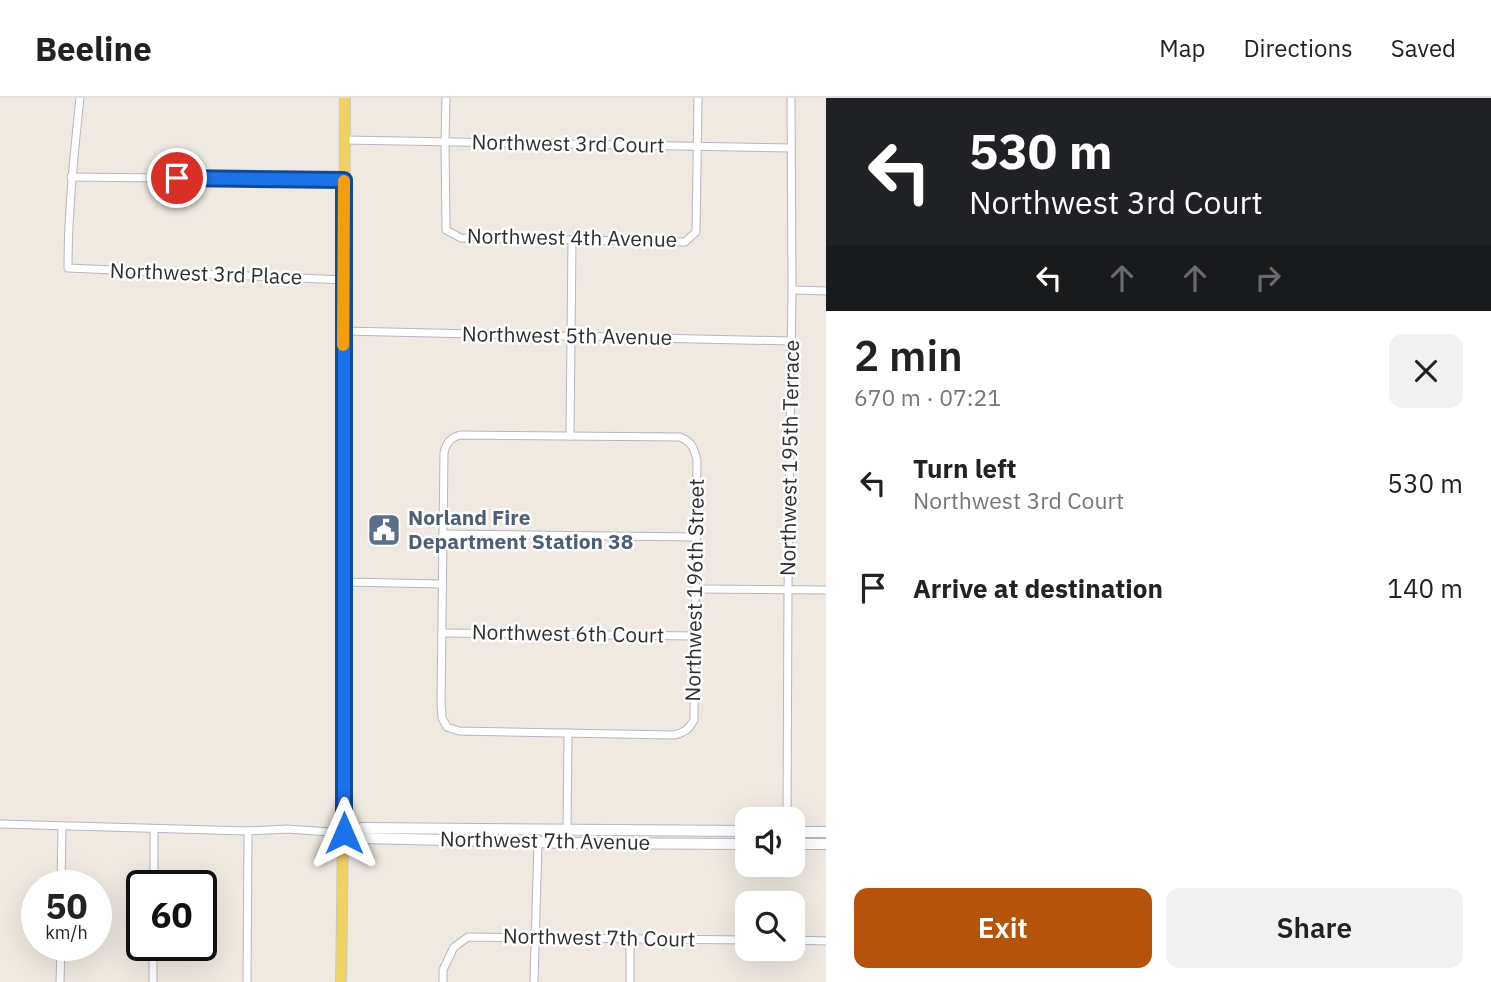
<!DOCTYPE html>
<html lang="en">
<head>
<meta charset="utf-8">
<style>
  body { margin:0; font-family:"IBM Plex Sans",sans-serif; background:#f2f2f2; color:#222; height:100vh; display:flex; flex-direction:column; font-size:26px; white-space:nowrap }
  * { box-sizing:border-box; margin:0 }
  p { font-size:23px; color:#767676 }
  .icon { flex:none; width:38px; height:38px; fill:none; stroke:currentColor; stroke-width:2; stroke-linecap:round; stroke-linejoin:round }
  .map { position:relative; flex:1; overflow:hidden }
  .panel { display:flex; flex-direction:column; background:#fff; width:665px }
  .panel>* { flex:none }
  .banner { background:#202124; color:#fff; overflow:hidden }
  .fabs { position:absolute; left:735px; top:709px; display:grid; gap:14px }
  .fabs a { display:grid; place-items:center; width:70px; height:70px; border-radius:14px; background:#fff; box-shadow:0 7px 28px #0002; font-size:35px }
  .speed { position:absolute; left:21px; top:772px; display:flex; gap:14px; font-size:35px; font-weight:700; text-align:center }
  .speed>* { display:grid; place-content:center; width:91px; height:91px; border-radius:50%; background:#fff; box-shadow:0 7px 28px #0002; line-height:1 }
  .speed small { font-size:18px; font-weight:400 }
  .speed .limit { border:4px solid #111; border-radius:10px; background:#fff; color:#111 }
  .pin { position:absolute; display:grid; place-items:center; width:60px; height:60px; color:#fff; margin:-30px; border:4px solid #fff; border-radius:50%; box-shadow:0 2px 7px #0007 }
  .me { position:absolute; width:77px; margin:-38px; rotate:0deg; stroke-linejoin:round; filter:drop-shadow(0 0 5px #0008) }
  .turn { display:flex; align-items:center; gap:24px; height:147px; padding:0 28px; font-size:32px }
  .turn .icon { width:91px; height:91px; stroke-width:2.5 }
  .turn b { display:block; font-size:49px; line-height:60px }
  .lanes { display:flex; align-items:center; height:66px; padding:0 28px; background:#0003; justify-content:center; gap:35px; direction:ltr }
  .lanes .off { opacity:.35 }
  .round { display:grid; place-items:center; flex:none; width:74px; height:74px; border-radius:14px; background:#f2f2f2 }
  .summary { display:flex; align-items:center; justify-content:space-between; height:119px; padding:0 28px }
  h1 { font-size:42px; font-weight:600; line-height:52px }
  .cta { display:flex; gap:14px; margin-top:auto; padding:14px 28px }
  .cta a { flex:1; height:80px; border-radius:14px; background:#b45309; color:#fff; font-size:28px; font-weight:600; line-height:80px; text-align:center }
  .cta a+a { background:#f2f2f2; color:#222 }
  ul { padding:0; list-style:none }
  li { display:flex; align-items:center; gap:21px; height:105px; padding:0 28px }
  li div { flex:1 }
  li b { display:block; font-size:26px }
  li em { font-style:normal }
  header { display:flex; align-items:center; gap:42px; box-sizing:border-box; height:98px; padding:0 35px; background:#fff; border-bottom:2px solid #e0e0e0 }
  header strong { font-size:33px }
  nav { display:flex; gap:38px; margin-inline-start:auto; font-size:24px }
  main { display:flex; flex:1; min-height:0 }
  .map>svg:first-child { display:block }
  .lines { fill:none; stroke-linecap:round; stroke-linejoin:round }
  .street-casing { stroke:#b4b7c1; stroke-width:9 }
  .secondary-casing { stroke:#b4b7c1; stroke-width:12 }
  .primary-casing { stroke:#c9c9c9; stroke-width:12 }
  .street { stroke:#fff; stroke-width:7 }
  .secondary { stroke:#fff; stroke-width:10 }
  .primary { stroke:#f2d163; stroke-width:10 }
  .route-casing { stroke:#114b97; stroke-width:18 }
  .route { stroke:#1a73e8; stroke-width:12 }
  .slow { stroke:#f59e0b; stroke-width:12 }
  .labels { text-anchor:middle; stroke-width:5; stroke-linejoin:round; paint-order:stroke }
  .street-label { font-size:21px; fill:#2e2e2e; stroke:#fff }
  .service-label { font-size:21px; font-weight:bold; fill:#4e5e75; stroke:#fff; text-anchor:start }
</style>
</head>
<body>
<header>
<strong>Beeline</strong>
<nav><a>Map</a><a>Directions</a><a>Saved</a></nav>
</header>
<main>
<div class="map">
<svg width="826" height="884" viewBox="0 0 826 884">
  <rect width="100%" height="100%" fill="#efe9e1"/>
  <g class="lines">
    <defs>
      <g id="street">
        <path d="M 80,0 C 74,57 68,113 68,170 L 344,182"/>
        <path d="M 446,0 L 445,44 L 446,132 L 461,140 L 685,144 L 696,134 L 698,0"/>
        <path d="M 345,42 L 791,50"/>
        <path d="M 71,79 L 344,82"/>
        <path d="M 792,192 L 826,193"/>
        <path d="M 343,233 L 791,243"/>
        <path d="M 460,337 L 680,339 C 692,344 694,350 697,362 L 694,622 C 689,631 684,635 674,637 L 459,633 L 447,629 L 442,620 L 441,605 L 444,355 C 446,345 450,340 460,337 Z"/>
        <path d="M 570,338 L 572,142"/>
        <path d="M 443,436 L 696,439"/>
        <path d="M 345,484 L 442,486"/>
        <path d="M 696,491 L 826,492"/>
        <path d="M 442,535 L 695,538"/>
        <path d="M 787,721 L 788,492 L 792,192 L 791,0"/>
        <path d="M 0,726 L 248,733 L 287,731 L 344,735"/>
        <path d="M 567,732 L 568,635"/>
        <path d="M 61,788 L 62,728"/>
        <path d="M 154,788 L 154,731"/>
        <path d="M 793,842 L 826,843"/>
        <path d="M 60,884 L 61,847"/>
        <path d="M 153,884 L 153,847"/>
        <path d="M 247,884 L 248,733"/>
        <path d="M 443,884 L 443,872 L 454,849 L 468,839 L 747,842"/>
        <path d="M 534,884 L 538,744"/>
        <path d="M 630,884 L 630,840"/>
      </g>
      <g id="secondary">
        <path d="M 345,734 L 362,730 L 747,733"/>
        <path d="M 793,734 L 826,734"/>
        <path d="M 344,735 L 363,740 L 568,745 L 747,746"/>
        <path d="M 793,746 L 826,746"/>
      </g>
      <path id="primary" d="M 341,884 C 346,589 343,295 345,0"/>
    </defs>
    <use href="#street" class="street-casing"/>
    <use href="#secondary" class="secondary-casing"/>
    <use href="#primary" class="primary-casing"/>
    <use href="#street" class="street"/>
    <use href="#secondary" class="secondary"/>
    <use href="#primary" class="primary"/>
  </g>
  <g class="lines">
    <defs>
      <path id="route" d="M 177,80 L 344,82 L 344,735"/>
    </defs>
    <use href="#route" class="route-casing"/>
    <use href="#route" class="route"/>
    <path class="slow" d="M 343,247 L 344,83"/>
  </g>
  <defs>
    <symbol id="civic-square" viewBox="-11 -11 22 22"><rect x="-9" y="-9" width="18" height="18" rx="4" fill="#5c6f8a" stroke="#fff"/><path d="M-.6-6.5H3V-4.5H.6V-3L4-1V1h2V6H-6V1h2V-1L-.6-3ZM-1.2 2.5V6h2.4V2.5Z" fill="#fff"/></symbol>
  </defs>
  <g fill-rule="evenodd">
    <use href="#civic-square" x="365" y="413" width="38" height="38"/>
  </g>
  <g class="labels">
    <g class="street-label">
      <text transform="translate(568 46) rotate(1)" y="7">Northwest 3rd Court</text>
      <text transform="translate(572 140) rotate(1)" y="7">Northwest 4th Avenue</text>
      <text transform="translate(206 176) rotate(2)" y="7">Northwest 3rd Place</text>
      <text transform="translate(567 238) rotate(1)" y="7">Northwest 5th Avenue</text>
      <text transform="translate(790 360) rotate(-89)" y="7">Northwest 195th Terrace</text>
      <text transform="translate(695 492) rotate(-89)" y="7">Northwest 196th Street</text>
      <text transform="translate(568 536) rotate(1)" y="7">Northwest 6th Court</text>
      <text transform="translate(545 743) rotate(1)" y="7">Northwest 7th Avenue</text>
      <text transform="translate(599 840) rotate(1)" y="7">Northwest 7th Court</text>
    </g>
    <g class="service-label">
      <text x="408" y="427">Norland Fire<tspan x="408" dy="24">Department Station 38</tspan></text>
    </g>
  </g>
</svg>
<div class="fabs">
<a><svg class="icon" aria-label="sound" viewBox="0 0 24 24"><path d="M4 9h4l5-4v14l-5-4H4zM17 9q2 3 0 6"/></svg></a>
<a><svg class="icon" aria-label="search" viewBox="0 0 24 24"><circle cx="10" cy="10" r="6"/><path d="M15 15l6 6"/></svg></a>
</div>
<div class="speed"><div>50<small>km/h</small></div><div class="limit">60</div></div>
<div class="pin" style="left:177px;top:80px;background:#d93025"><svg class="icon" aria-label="arrive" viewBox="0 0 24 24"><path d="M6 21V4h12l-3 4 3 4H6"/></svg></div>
<svg class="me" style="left:344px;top:735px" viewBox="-20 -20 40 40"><path d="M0-17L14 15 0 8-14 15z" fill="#1a73e8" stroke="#fff" stroke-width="4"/></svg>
</div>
<section class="panel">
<div class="banner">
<div class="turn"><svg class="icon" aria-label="left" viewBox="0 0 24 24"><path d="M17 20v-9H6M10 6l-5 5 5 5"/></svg><div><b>530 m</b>Northwest 3rd Court</div></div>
<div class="lanes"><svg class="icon" aria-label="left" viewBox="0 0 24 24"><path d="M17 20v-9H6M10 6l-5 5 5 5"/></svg><svg class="icon off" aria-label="ahead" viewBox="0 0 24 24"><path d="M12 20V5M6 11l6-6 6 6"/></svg><svg class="icon off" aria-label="ahead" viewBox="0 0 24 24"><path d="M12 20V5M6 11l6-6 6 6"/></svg><svg class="icon off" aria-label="right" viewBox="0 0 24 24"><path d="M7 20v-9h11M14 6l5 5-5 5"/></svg></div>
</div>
<div class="summary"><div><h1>2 min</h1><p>670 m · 07:21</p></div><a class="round"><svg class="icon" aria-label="close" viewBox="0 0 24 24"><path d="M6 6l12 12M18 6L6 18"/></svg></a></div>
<ul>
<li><svg class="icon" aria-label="left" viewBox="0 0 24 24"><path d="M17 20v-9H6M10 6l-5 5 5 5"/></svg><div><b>Turn left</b><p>Northwest 3rd Court</p></div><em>530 m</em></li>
<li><svg class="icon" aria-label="arrive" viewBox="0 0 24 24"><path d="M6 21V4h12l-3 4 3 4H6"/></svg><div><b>Arrive at destination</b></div><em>140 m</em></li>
</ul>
<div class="cta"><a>Exit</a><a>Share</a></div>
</section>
</main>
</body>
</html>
